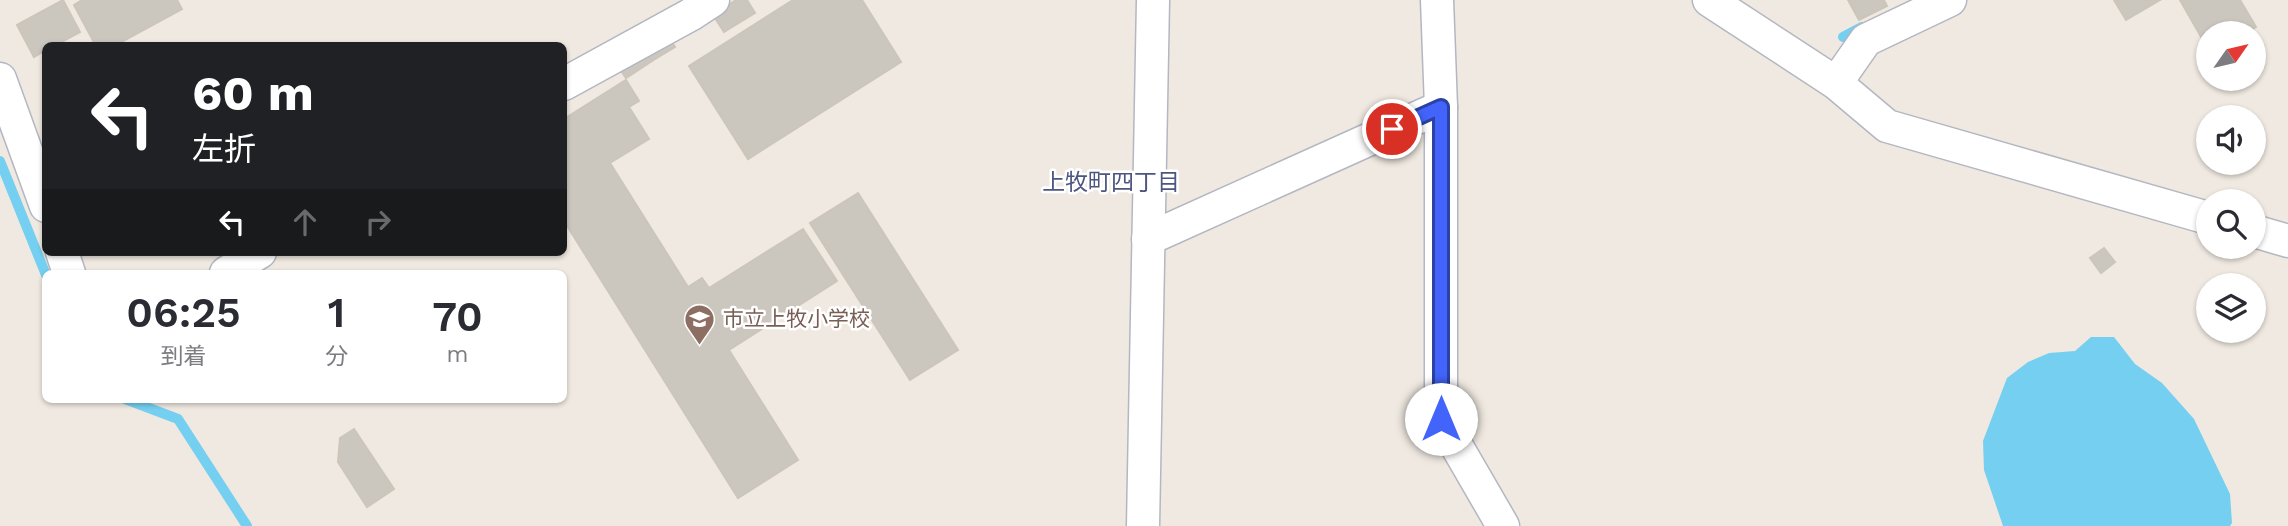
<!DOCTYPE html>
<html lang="ja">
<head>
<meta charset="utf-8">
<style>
  body { margin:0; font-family:"Work Sans","Noto Sans JP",sans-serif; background:#f2f2f3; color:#2b2b33; height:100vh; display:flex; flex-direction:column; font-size:26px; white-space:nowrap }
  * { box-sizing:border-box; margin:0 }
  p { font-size:23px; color:#7c7c81 }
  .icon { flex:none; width:38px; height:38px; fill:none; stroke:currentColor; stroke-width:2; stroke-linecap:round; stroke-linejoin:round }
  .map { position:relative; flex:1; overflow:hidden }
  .sheet { position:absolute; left:42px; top:270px; width:525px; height:133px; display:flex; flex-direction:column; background:#fff; border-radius:10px; box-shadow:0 2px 5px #0004 }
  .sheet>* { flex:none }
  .guide { position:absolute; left:42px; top:42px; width:525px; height:214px; border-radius:10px; box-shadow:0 2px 5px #0004; background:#202124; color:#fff; overflow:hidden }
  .needle { width:46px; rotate:56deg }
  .tools { position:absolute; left:2196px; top:21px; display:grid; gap:14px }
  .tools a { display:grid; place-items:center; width:70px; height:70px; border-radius:50%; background:#fff; box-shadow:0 2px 5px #0004; font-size:35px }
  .pin { position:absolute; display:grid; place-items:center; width:60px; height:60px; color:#fff; margin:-30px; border:4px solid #fff; border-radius:50%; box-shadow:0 2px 7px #0007 }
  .me { position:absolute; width:77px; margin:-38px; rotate:0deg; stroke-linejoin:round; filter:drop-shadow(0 0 5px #0008) }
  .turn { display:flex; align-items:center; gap:24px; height:147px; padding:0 35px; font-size:32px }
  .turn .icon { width:91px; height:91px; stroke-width:2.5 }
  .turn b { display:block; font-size:49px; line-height:60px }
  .lanes { display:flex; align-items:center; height:66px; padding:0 35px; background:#0003; justify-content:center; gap:35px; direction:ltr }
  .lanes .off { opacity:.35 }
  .eta { display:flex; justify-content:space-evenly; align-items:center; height:119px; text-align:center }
  .eta b { font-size:42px; font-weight:600; line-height:49px }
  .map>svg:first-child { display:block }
  .water { fill:#75cff0 }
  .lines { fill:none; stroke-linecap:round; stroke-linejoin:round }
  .stream { stroke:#75cff0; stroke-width:10 }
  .building { fill:#cbc7bf; stroke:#cbc5ba; stroke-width:2 }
  .street-casing { stroke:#b4b7c1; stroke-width:35 }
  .street { stroke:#fff; stroke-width:32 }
  .route-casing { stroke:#2b41a3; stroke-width:18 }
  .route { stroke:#4264fb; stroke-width:12 }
  .labels { text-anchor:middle; stroke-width:5; stroke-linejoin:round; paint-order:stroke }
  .education-label { font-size:21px; fill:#785e54; stroke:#fff; text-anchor:start }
  .neighbourhood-label { font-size:23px; fill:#4d5680; stroke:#fff }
</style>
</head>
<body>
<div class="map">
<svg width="2288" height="526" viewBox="0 0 2288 526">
  <rect width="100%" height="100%" fill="#efe9e1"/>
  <path class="water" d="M 2091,337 L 2114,337 L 2135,364 L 2162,383 L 2194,419 L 2230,494 L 2232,523 L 2230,526 L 2003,526 L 1984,470 L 1983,441 L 2007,378 L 2028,362 L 2049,353 L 2075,351 Z"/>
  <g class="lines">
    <g class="stream">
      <path d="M 1843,37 L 1862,27"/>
      <path d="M 0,161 L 46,275"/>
      <path d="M 125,399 L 178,419 L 247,526"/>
    </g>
  </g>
  <g class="building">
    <path d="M 63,0 L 80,32 L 54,46 L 46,46 L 46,50 L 34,57 L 17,25 Z"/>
    <path d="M 82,0 L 177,0 L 182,9 L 114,46 L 96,46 L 74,5 Z"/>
    <path d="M 736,0 L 747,0 L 755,13 L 724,32 L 713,15 Z"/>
    <path d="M 793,0 L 862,0 L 901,62 L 748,159 L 689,66 Z"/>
    <path d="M 1848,0 L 1884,0 L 1887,6 L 1859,20 Z"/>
    <path d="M 2114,0 L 2160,0 L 2126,20 Z"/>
    <path d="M 2180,0 L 2240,0 L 2256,27 L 2246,33 L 2208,33 L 2208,49 Z"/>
    <path d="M 666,33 L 675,47 L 652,61 L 643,47 Z"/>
    <path d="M 643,47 L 652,61 L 626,78 L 614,60 Z"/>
    <path d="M 626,80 L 639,101 L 629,107 L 649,139 L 610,163 L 688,287 L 702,278 L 709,288 L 803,229 L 837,281 L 729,350 L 798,460 L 738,498 L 564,221 L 564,119 Z"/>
    <path d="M 858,193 L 958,350 L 910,380 L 810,223 Z"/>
    <path d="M 2104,248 L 2115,262 L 2101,273 L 2090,258 Z"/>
    <path d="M 354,429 L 394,489 L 367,507 L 338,462 L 340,438 Z"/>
  </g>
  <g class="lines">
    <defs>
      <g id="street">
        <path d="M 1437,0 L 1441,107 L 1441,419 L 1503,526"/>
        <path d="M 1709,0 L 1836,83 L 1887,126 L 2208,218"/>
        <path d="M 0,79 L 46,206"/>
        <path d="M 1836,83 L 1866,40 L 1950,0"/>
        <path d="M 564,84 L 690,15 L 713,0"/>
        <path d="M 2254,231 L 2288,241"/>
        <path d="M 1148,239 L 1441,107"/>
        <path d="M 62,252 L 69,273"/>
        <path d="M 226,273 L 260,252"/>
        <path d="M 1143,526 L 1153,0"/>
      </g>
    </defs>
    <use href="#street" class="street-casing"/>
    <use href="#street" class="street"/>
  </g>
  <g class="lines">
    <defs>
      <path id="route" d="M 1392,129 L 1441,107 L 1441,419"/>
    </defs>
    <use href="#route" class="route-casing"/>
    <use href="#route" class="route"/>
  </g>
  <defs>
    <symbol id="school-pin" viewBox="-11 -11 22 30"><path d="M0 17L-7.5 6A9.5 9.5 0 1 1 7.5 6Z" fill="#8d6e63" stroke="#fff"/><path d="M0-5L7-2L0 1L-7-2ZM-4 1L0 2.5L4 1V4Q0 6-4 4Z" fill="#fff"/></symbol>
  </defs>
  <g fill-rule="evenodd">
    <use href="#school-pin" x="682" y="302" width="35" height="47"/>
  </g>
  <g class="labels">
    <g class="education-label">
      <text x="723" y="326">市立上牧小学校</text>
    </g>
    <g class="neighbourhood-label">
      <text x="1111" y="190">上牧町四丁目</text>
    </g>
  </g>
</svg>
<div class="tools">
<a><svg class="needle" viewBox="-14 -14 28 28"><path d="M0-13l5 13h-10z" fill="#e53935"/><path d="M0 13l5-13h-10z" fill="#7c7c81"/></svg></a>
<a><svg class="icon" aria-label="sound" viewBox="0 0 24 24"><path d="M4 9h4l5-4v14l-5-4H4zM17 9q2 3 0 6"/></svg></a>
<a><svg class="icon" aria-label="search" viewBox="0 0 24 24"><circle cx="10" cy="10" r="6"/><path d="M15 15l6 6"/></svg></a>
<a><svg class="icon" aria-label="layers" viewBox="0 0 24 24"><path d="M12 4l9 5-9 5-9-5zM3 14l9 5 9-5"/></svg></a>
</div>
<div class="pin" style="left:1392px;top:129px;background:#d93025"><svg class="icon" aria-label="arrive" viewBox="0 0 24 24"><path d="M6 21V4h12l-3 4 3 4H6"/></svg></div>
<svg class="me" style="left:1441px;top:419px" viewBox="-20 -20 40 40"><circle r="19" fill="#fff"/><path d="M0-13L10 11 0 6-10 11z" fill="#4264fb"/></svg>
<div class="guide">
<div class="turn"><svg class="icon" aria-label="left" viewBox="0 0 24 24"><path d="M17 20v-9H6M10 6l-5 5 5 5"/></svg><div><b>60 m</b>左折</div></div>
<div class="lanes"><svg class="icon" aria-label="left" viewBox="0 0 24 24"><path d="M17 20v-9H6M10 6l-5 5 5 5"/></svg><svg class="icon off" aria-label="ahead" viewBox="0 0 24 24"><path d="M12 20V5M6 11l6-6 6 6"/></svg><svg class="icon off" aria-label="right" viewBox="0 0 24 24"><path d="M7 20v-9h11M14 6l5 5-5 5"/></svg></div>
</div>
<section class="sheet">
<div class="eta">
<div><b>06:25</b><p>到着</p></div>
<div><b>1</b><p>分</p></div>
<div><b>70</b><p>m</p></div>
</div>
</section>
</div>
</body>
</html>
